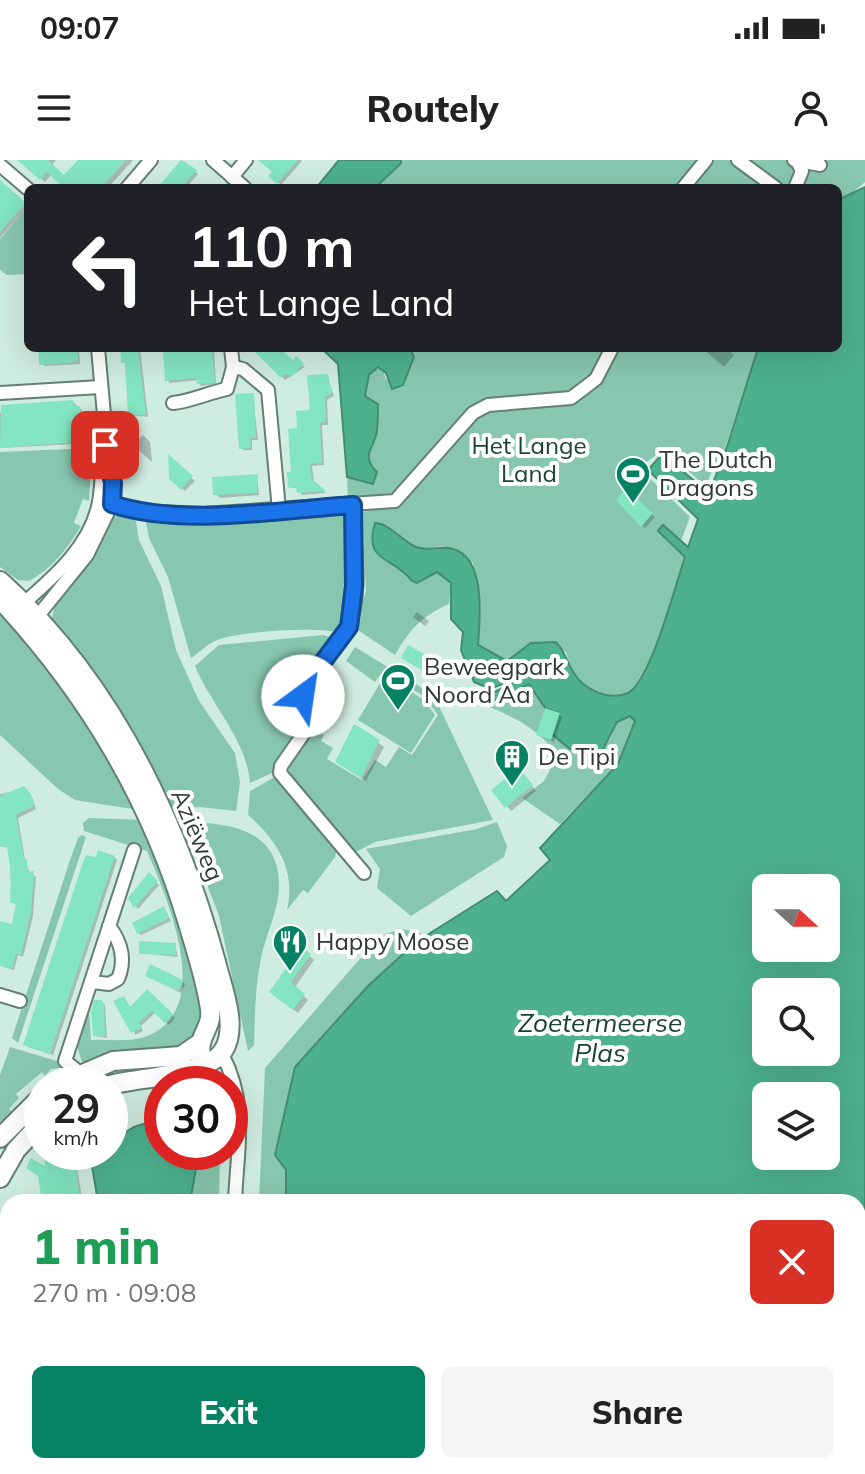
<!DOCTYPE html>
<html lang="en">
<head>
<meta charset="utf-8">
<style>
  body { margin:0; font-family:Mulish,sans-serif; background:#f6f6f6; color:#222; height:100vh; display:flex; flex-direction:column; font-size:30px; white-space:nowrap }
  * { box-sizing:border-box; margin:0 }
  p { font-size:26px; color:#767676 }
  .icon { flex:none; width:44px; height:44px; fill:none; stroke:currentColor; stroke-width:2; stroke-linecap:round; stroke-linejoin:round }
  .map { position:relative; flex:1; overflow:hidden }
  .side { position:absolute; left:0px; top:1034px; width:866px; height:280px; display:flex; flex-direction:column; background:#fff; border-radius:24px 24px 0 0; box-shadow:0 8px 32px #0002 }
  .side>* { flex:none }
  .hud { position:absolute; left:24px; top:24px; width:818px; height:168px; border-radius:12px; box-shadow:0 8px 32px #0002; background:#202124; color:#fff; overflow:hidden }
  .needle { width:52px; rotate:111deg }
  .buttons { position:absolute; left:752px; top:714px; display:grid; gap:16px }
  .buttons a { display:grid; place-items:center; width:88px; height:88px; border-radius:12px; background:#fff; box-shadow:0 8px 32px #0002; font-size:40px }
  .speed { position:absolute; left:24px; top:906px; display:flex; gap:16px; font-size:40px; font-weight:700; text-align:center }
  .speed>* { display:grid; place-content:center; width:104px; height:104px; border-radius:50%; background:#fff; box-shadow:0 8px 32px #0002; line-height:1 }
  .speed small { font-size:20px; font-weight:400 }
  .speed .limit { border:12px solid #d22; background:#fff; color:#111 }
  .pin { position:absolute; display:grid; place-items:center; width:68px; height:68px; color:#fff; margin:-34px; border-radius:16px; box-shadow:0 4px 12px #0006 }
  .me { position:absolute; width:88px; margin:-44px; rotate:31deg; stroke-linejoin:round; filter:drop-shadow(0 0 6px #0008) }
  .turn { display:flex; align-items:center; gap:28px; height:168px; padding:0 32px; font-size:36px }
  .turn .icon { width:104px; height:104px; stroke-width:2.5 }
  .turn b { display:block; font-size:56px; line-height:68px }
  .round { display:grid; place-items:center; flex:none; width:84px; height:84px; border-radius:12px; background:#f6f6f6 }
  .head { display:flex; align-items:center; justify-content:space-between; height:136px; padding:0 32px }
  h1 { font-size:48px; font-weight:800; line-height:60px; color:#1e9e55 }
  .cta { display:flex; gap:16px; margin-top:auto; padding:16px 32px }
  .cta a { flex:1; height:92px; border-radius:12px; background:#058263; color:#fff; font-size:32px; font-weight:800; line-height:92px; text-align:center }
  .cta a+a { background:#f6f6f6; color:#222 }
  .status { display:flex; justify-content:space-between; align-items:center; height:56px; padding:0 40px; background:#fff; direction:ltr }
  .status svg { height:22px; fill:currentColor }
  header { display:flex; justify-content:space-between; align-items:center; height:104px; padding:0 32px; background:#fff; font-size:36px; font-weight:800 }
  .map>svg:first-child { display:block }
  .green { fill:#88c7af }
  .water { fill:#4db08e; stroke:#448c73; stroke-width:2; fill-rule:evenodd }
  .shadow { fill:#0003 }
  .building { fill:#83e5c1 }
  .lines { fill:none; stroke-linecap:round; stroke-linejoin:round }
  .street-casing { stroke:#647f74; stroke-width:16 }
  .secondary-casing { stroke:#647f74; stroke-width:22 }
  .street { stroke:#fff; stroke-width:12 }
  .secondary { stroke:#fff; stroke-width:18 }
  .route-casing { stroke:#114b97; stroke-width:20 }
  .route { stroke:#1a73e8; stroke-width:14 }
  .labels { text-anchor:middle; stroke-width:8; stroke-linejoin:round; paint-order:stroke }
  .park-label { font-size:24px; fill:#194435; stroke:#fff }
  .poi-label { font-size:24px; fill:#2e3934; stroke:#fff; text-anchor:start }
  .street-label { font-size:24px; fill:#2e3934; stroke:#fff }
  .water-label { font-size:26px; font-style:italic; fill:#174234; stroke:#fff }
</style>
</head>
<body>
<div class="status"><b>09:07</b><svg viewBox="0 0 49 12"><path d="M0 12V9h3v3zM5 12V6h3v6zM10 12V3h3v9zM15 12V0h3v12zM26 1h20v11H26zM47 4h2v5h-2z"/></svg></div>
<header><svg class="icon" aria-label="menu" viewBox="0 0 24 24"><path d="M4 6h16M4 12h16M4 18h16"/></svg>Routely<svg class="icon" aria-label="person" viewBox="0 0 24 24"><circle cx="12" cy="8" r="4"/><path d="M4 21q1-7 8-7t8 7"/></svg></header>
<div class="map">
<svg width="865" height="1314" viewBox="0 0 865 1314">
  <rect width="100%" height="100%" fill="#cfece0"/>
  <g class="green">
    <path d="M 392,0 L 865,0 L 865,22 L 838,45 L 838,28 L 375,28 L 391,10 Z"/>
    <path d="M 28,46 L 28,114 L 7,115 L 0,110 L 0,79 Z"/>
    <path d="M 410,188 L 758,188 L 717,313 L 712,310 L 706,327 L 664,289 L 639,308 L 690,357 L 678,389 L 685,396 C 676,423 652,519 629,532 C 620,538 609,536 599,533 C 579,526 572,512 566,492 L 531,483 L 507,502 L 478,485 L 480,450 L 473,403 L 443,386 L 420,389 L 375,363 C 364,399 394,403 417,422 L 437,412 L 446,415 L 451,423 L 449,444 C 422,456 410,469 395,495 L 355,468 L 366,431 L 362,352 L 378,349 L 376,338 L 348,340 L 347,317 L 373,323 L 374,309 L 369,306 C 365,286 379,266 378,244 L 365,236 L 365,226 L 374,209 L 383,209 L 386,220 L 414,197 Z"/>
    <path d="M 92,288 L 89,341 L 83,339 L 74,363 L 81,366 C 68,388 52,409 29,421 L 18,420 L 0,407 L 0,292 Z"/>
    <path d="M 349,350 L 348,454 L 340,473 C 317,466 240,471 217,480 C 207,484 200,492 191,498 L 168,417 L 149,378 L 145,357 Z"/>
    <path d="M 124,353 L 135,355 L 139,380 L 161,426 L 176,490 L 199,541 L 235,593 L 240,622 L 236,651 L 200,647 L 168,649 L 55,468 L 52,458 L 56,441 L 95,392 L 112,358 Z"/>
    <path d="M 0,448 L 29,477 L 145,651 L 75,640 L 58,629 L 0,575 Z"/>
    <path d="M 323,475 L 337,478 L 300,526 L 303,568 L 276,602 L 274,612 L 250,623 C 246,578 212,547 195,506 L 219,485 Z"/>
    <path d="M 355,487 L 419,526 L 437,542 L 493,660 L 375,682 L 356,692 L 291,623 L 288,603 L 316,569 L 324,575 L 321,581 L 333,588 L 327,599 L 362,620 L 375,600 L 386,607 L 399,587 L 412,595 L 438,555 L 425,537 L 383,511 L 375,522 L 346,501 Z"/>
    <path d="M 385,515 L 424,540 L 435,555 L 411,593 L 358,560 Z"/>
    <path d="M 529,524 L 545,548 L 559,553 L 552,574 L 565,586 L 609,581 L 617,562 L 630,556 L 636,560 L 618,604 L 560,664 L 522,638 L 544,621 L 556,598 C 548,573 510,555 487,546 Z"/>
    <path d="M 275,617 L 337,688 L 335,697 L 308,733 L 303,730 L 287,750 C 296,710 278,681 248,655 L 250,631 Z"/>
    <path d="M 89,658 L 145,660 C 160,698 227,860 187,885 C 166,899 110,900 84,904 C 72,884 79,871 85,851 L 89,850 L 91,880 C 111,879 128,883 147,876 C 216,849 167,738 147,691 L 84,671 L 83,663 Z"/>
    <path d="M 183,662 C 226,663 279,667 279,725 C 279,749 266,775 261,798 C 255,827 255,856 254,885 L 248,891 L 219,756 Z"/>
    <path d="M 497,662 L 507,686 L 504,697 L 411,756 L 377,728 L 380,709 L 366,689 L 477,669 Z"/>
    <path d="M 82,675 L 86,677 L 18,883 L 12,878 L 70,700 L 78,678 Z"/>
    <path d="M 403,769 L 427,775 L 416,782 L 295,907 L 275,995 L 286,1009 L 286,1042 L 259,1042 L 265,908 L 358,801 L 385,774 Z"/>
    <path d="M 10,887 L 60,902 L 62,908 L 51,909 L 45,916 L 42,912 L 16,934 L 19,938 L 9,949 L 14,954 L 0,971 L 0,915 Z"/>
    <path d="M 199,992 L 220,992 L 219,1042 L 190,1042 Z"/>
  </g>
  <g class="water">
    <path d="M 339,0 L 401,0 L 401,3 L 375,28 L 316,28 Z"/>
    <path d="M 865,27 L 865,1314 L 232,1314 L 234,1306 L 858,1306 L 858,1042 L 286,1042 L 286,1010 L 275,995 L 295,907 L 367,827 L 416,782 L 497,731 L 506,741 L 550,700 L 540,688 L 618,604 L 635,561 L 630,556 L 617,562 L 602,591 C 578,601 570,589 552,574 L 559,553 L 545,548 L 529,524 L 494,541 L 491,534 L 526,515 L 490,529 L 474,522 L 461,490 L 463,472 L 451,459 L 451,423 L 437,412 L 417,423 L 412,421 C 393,396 363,403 375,363 C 389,363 402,381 416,387 C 429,392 441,385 453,389 C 486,398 480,457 478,485 L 507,501 L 531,483 L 556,482 C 568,495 569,512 582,523 C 594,533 613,540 628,533 C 651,521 676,423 685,397 L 658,371 L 663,365 L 688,387 L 698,359 L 648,310 L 662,294 L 709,333 L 727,287 L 758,188 L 838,188 L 838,40 ZM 766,728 L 826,728 L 826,788 L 766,788 ZM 766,832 L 826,832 L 826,892 L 766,892 ZM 766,936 L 826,936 L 826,996 L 766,996 Z"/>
    <path d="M 321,188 L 410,188 L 414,197 L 403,225 L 392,229 L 386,213 L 378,207 L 369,215 L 365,236 L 378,244 C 378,253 378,262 377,271 C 374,289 360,295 377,312 L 373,324 L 347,317 L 338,204 Z"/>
    <path d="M 162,958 L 162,992 L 199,992 L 190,1042 L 98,1042 L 90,994 L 110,992 L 110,982 L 134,967 Z"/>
  </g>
  <g class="shadow">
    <path d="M 20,0 L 56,0 L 51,6 L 64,17 L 80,0 L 133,0 L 108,28 L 67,28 L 52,14 L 45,22 Z"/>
    <path d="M 266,0 L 301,0 L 302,1 L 281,25 L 271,16 L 274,12 Z"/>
    <path d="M 184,1 L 198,14 L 186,28 L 159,28 Z"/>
    <path d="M 0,22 L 27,47 L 0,78 Z"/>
    <path d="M 40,188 L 79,188 L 80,204 L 44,206 Z"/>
    <path d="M 124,188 L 140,188 L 148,257 L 130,255 Z"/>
    <path d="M 165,188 L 214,188 L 216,224 L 201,226 L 198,220 L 169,223 Z"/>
    <path d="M 256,188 L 279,188 L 293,203 L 296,199 L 305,207 L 285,220 Z"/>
    <path d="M 702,188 L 727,188 L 734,195 L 724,207 Z"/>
    <path d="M 327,216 L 334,236 L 327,240 L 328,265 L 322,265 L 324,305 L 312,306 L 314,323 L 326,333 L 302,335 L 299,329 L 290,327 L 299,270 Z"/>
    <path d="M 253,235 L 258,280 L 252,280 L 252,290 L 244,290 L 241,288 Z"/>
    <path d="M 73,242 L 82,250 L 83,264 L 76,265 L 77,284 L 0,288 L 0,253 Z"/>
    <path d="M 143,275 L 150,282 L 152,302 L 133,285 Z"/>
    <path d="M 170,299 L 195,321 L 185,331 L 175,322 Z"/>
    <path d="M 257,316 L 259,335 L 220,338 L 217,335 Z"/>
    <path d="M 626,332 L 655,357 L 645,368 L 634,357 Z"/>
    <path d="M 417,452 L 429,461 L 425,466 L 413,457 Z"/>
    <path d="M 428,499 L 431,502 L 426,511 L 406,501 Z"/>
    <path d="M 559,554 L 562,557 L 554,582 L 541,577 L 538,574 Z"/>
    <path d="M 355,567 L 384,587 L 366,621 L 342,606 L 342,588 Z"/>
    <path d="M 523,615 L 536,631 L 511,651 L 507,646 Z"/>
    <path d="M 23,629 L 33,639 L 36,649 L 18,658 L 25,700 L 30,714 L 36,716 L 33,756 L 23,797 L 18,795 L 14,810 L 0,806 L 0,769 L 13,766 L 17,745 L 12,742 L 9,688 L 0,686 L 0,634 Z"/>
    <path d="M 114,697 L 117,700 L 53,895 L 28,887 L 25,884 Z"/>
    <path d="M 149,715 L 159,725 L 138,749 L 130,738 Z"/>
    <path d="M 164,748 L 171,761 L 141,775 L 138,773 Z"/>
    <path d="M 175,785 L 178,797 L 141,793 Z"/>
    <path d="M 310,796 L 314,800 L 295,827 L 308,840 L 298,853 L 276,837 Z"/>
    <path d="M 147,816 L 182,821 L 185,824 L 181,833 Z"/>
    <path d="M 147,832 L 175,858 L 169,865 L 156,852 L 141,866 L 143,871 L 135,875 L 130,849 Z"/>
    <path d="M 102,842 L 105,845 L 107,878 L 95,876 Z"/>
    <path d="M 74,993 L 83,1042 L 43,1042 L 40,1016 Z"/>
    <path d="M 2,1121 L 8,1121 L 8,1151 L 5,1149 Z"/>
  </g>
  <g class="building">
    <path d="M 17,0 L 48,0 L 64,15 L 78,0 L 126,0 L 101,28 L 64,28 L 47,12 L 40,20 Z"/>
    <path d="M 181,0 L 197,10 L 181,28 L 157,28 Z"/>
    <path d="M 258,0 L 298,0 L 277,24 L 268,16 L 272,12 Z"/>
    <path d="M 0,20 L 26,43 L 0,72 Z"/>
    <path d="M 38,188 L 77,188 L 78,202 L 39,205 Z"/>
    <path d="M 120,188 L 138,188 L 146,255 L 128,256 L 125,203 L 121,203 Z"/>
    <path d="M 163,188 L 212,188 L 215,223 L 197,224 L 196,218 L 165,221 Z"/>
    <path d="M 251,188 L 279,188 L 293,200 L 296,196 L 304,203 L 292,216 L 285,214 L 281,218 Z"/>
    <path d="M 328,214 L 332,233 L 325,237 L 326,262 L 320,263 L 322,303 L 310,304 L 312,319 L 326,331 L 297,333 L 296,327 L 288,328 L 287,312 L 291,312 L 288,269 L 297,268 L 296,251 L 310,250 L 307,215 Z"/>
    <path d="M 254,233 L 256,278 L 250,278 L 251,288 L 239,289 L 235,234 Z"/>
    <path d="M 73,240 L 74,246 L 80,246 L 81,263 L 74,263 L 75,282 L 0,288 L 1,245 Z"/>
    <path d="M 168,294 L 193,316 L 181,330 L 169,319 Z"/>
    <path d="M 258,314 L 257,333 L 213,335 L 212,317 Z"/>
    <path d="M 626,329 L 653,353 L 641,367 L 616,340 Z"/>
    <path d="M 408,485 L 430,497 L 422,510 L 401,498 Z"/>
    <path d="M 545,548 L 560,553 L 551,580 L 536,575 Z"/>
    <path d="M 354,564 L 380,580 L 361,618 L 335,602 Z"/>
    <path d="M 519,608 L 533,625 L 505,648 L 491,630 Z"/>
    <path d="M 24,626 L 31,634 L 34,646 L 16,655 L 24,699 L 27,699 L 28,712 L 34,711 L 31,752 L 21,795 L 16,794 L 12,809 L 0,806 L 0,761 L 12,764 L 16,743 L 10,743 L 11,715 L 7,686 L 0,687 L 0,636 Z"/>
    <path d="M 98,690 L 115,696 L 50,894 L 23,885 L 82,705 L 86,695 L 96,697 Z"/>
    <path d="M 149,712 L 158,721 L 134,748 L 128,738 Z"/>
    <path d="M 164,746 L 169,758 L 137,774 L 132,763 Z"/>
    <path d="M 287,777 L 311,794 L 291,822 L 305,834 L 293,850 L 269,832 L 290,803 L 276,792 Z"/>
    <path d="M 139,781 L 176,783 L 176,795 L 139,794 Z"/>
    <path d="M 150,804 L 183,820 L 178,831 L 145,816 Z"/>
    <path d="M 147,829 L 173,854 L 165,863 L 152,851 L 139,862 L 142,868 L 131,873 L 113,841 L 124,836 L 130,847 Z"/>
    <path d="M 94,840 L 102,840 L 104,845 L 105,876 L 93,876 L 91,851 Z"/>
    <path d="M 68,992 L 74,992 L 80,1042 L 42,1042 L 38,1016 L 26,1008 L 31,998 L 45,1006 L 44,994 Z"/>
  </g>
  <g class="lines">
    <defs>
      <g id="street">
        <path d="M 213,0 L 245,28"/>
        <path d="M 738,0 L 776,28"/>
        <path d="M 794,0 L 820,5"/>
        <path d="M 0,5 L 28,29"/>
        <path d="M 232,17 L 246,0"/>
        <path d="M 127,28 L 151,0"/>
        <path d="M 683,28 L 706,0"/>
        <path d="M 795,28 L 802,11 L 797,1"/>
        <path d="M 231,188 L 233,207"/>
        <path d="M 0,233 L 100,227"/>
        <path d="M 173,243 C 192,241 207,233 227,229 L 233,207 L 243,209 L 268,230 L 279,350"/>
        <path d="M 99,342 L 138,351 L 203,354 L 395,341 L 473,253 L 488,245 L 571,238 L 596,219 L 612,188"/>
        <path d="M 353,345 C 354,383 363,434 348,469 C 334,501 284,522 315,557 L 281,606 L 280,613 L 364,713"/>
        <path d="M 22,450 L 24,443 C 55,416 91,385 99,342 C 102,324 102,304 105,285"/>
        <path d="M 31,458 L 37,457 L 87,395 L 112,344 L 98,188"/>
        <path d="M 92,822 L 109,824 L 118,819 C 126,800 122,783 109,766"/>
        <path d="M 0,835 L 20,841"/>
        <path d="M 222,894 C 249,946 237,986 235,1042"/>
        <path d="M 202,907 L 214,924"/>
        <path d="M 84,924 L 80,913 L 65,901 L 134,690"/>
        <path d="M 230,952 L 237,989"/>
        <path d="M 0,1090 L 8,1075"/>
        <path d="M 0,1102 L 8,1101"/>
        <path d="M 169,1314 L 171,1306"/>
      </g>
      <g id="secondary">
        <path d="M 0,421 C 111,521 177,660 216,802 C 222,827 239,867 223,891 C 207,916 140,917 110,925"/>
        <path d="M 0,439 C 89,535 152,641 189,767 C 197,794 206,821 210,849 C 212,864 204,870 201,883 C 199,890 202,900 202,907"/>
        <path d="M 59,924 L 113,901 L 181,896 L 200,883"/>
        <path d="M 0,978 L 42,936"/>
        <path d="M 0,1018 L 16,990 L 42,962"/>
      </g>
    </defs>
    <use href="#street" class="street-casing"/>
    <use href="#secondary" class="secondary-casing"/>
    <use href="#street" class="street"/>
    <use href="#secondary" class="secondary"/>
  </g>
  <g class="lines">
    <defs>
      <path id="route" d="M 105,285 L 113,323 L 112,344 C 181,367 280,350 353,345 L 354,426 L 349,467 L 304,527 L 303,536"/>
    </defs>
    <use href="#route" class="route-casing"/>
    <use href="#route" class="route"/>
  </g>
  <defs>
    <symbol id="stadium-pin" viewBox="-11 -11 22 30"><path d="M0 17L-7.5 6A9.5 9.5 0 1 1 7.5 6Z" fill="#058263" stroke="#fff"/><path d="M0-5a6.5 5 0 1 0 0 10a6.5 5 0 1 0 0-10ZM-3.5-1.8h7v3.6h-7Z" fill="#fff"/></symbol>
    <symbol id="building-pin" viewBox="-11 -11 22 30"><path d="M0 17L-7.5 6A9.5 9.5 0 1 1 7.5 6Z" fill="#058263" stroke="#fff"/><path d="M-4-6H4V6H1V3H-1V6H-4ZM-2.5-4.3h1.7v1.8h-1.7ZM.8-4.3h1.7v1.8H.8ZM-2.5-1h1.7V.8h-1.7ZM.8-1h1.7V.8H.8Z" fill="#fff"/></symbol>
    <symbol id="restaurant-pin" viewBox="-11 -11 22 30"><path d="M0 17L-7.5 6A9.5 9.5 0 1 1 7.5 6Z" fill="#058263" stroke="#fff"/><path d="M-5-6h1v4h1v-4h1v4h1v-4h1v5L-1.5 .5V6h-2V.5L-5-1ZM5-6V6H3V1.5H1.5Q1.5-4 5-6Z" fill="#fff"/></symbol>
  </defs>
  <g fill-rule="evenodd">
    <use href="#stadium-pin" x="613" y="294" width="40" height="54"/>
    <use href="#stadium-pin" x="378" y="501" width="40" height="54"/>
    <use href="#building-pin" x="492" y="577" width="40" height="54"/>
    <use href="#restaurant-pin" x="270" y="762" width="40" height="54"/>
  </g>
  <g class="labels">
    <g class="park-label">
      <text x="529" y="294">Het Lange<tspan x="529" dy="28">Land</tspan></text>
    </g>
    <g class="poi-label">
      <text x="659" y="308">The Dutch<tspan x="659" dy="28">Dragons</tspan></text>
      <text x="424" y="515">Beweegpark<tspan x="424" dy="28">Noord Aa</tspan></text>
      <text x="538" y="605">De Tipi</text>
      <text x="316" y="790">Happy Moose</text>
    </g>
    <g class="street-label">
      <text transform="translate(197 675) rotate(67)" y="8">Aziëweg</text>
    </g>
    <g class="water-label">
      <text x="600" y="872">Zoetermeerse<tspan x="600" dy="30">Plas</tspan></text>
    </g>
  </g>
</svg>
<div class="buttons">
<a><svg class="needle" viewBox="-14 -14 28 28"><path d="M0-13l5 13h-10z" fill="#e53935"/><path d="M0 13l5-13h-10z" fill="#767676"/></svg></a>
<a><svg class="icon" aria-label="search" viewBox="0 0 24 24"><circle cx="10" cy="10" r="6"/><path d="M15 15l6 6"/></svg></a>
<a><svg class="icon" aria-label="layers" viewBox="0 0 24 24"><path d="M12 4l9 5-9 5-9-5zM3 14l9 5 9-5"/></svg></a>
</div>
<div class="speed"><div>29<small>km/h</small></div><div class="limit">30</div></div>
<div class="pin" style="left:105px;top:285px;background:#d93025"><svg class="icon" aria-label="arrive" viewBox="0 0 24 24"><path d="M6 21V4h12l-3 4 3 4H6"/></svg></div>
<svg class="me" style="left:303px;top:536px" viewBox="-20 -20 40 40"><circle r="19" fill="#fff"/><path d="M0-13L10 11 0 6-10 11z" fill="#1a73e8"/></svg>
<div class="hud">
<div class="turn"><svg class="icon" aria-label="left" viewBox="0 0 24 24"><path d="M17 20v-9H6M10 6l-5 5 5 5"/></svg><div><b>110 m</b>Het Lange Land</div></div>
</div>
<section class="side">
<div class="head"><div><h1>1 min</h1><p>270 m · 09:08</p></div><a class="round" style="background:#d93025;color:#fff"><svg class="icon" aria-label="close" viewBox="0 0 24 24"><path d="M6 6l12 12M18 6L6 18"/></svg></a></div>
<div class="cta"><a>Exit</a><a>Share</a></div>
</section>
</div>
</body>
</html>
